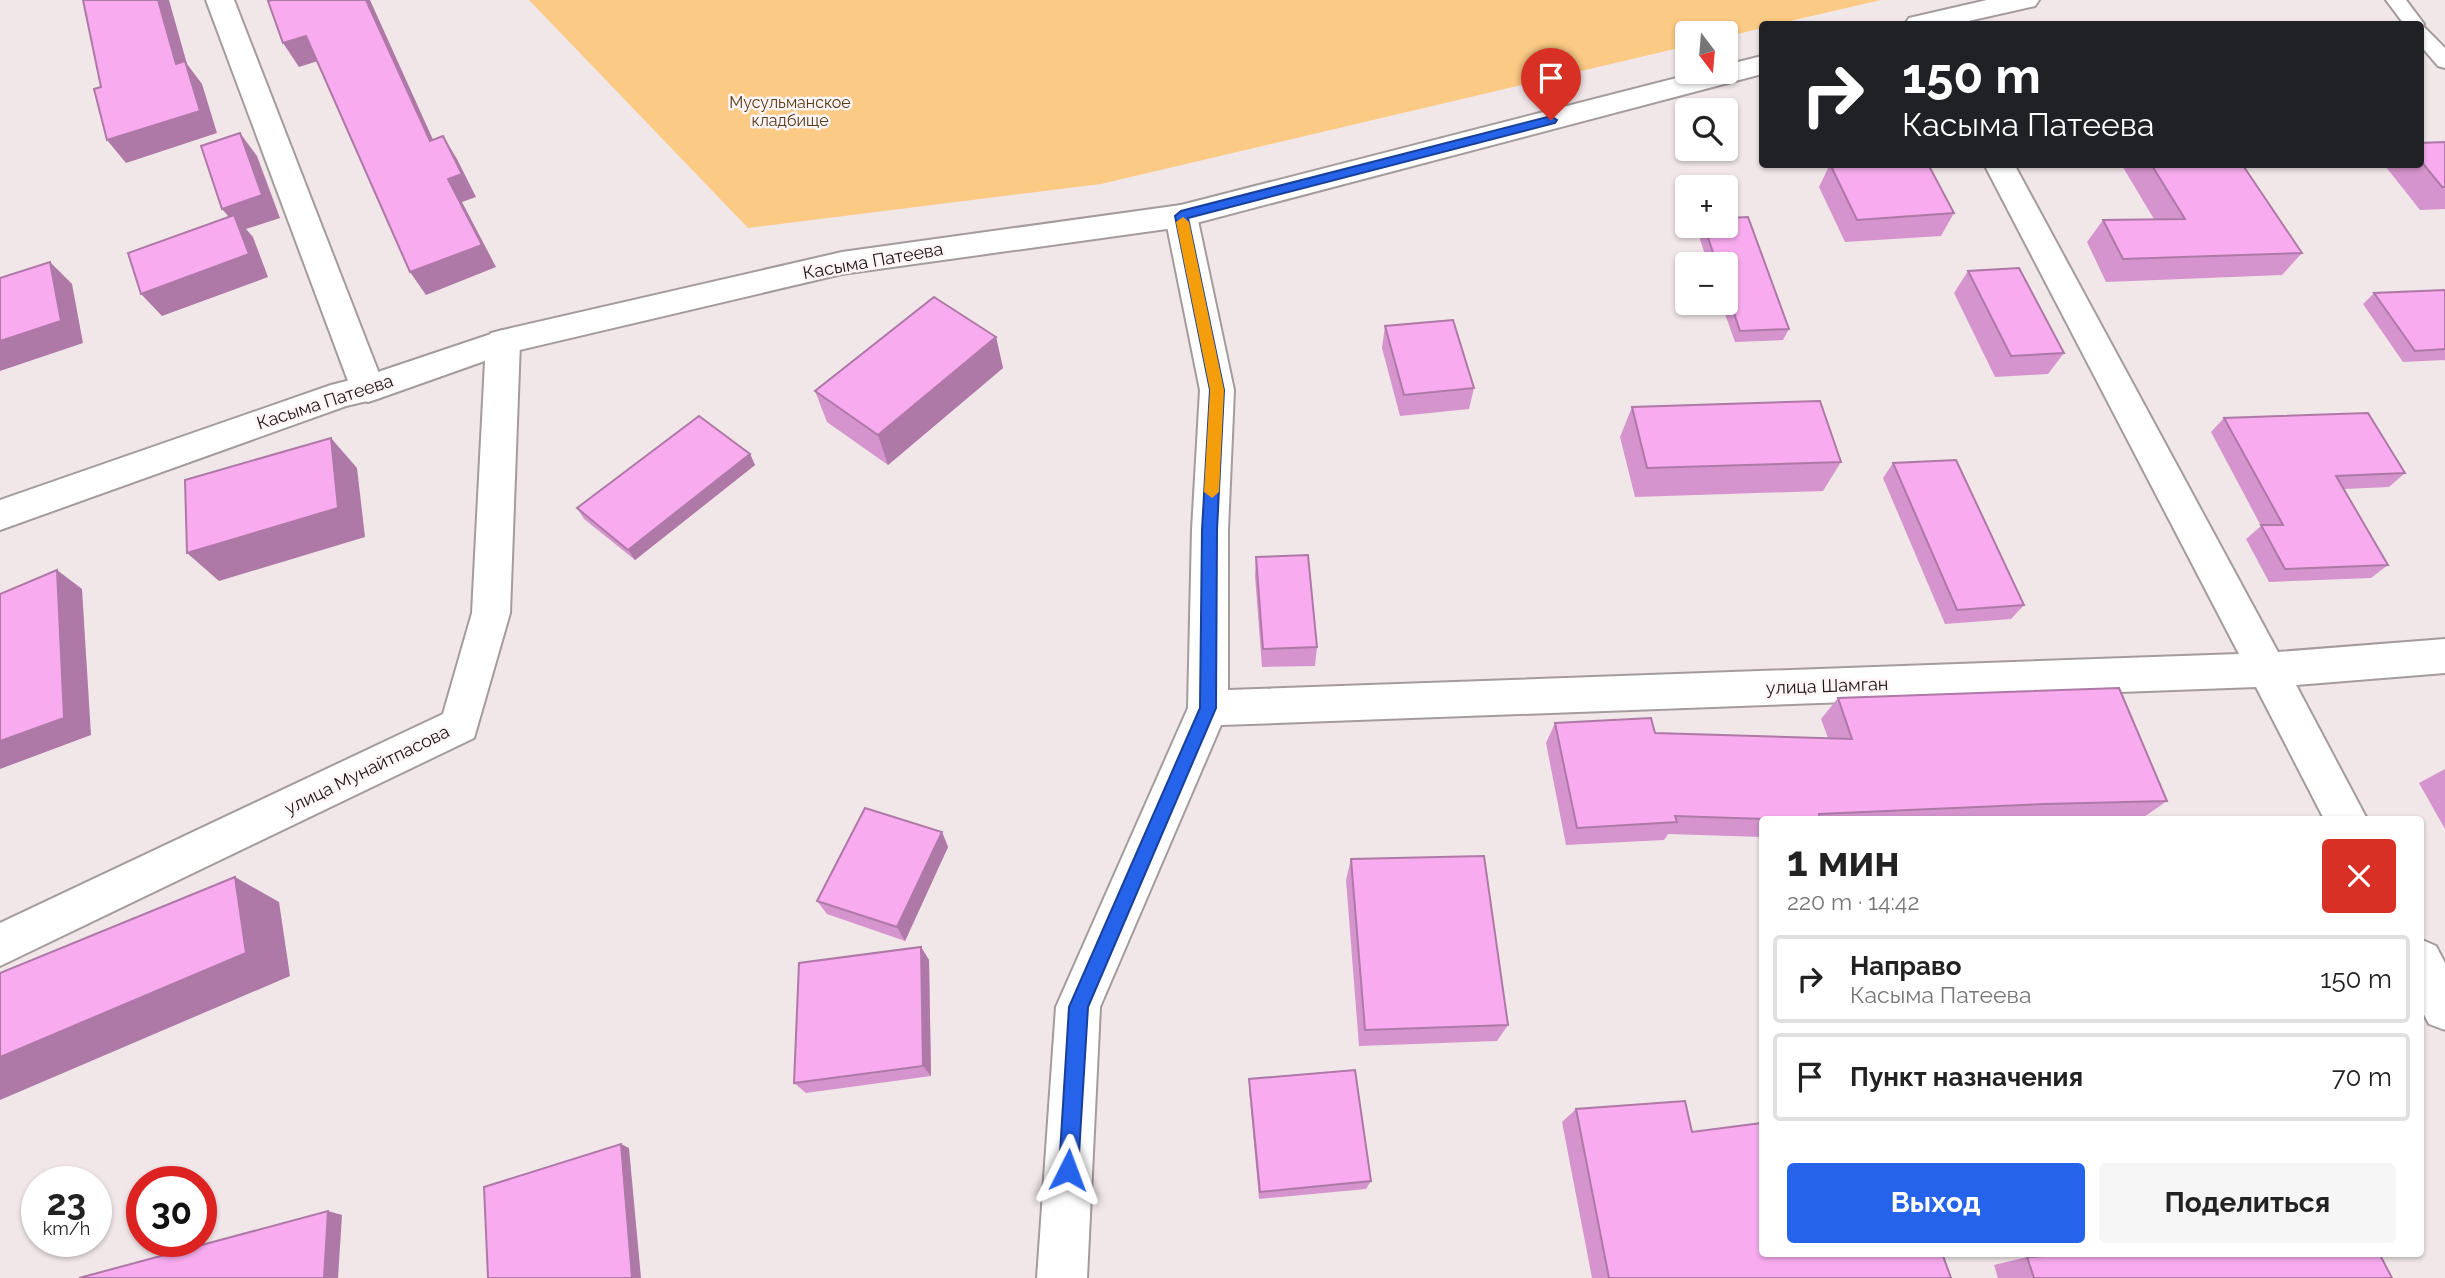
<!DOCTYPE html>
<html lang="ru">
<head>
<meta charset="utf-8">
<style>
  body { margin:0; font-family:Raleway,sans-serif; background:#f6f6f6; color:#222; height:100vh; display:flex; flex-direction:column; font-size:26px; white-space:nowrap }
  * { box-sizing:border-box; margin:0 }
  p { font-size:23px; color:#767676 }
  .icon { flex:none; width:38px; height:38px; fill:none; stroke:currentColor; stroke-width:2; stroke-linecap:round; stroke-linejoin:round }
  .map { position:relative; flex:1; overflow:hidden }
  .panel { position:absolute; left:1759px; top:816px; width:665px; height:441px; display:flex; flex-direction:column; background:#fff; border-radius:7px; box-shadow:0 2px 5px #0004 }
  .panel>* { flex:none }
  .guide { position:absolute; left:1759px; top:21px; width:665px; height:147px; border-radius:7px; box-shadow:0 2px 5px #0004; background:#202124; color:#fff; overflow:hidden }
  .needle { width:46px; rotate:164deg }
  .fabs { position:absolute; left:1675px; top:21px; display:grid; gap:14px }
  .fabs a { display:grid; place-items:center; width:63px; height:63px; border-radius:7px; background:#fff; box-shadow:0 2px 5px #0004; font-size:35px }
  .speed { position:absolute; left:21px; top:1166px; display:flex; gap:14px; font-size:35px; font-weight:700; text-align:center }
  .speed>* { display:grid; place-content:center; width:91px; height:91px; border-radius:50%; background:#fff; box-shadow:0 2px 5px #0004; line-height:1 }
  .speed small { font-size:18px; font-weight:400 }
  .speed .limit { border:10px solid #d22; background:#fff; color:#111 }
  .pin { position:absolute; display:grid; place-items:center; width:60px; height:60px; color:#fff; margin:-72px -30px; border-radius:50% 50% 50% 0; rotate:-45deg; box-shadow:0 0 7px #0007 }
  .pin .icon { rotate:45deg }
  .me { position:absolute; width:77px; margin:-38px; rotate:3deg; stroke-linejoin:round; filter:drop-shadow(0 0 5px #0008) }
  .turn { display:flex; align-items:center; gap:24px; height:147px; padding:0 28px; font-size:32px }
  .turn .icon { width:91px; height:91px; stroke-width:2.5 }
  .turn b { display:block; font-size:49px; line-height:60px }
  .round { display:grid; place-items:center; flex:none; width:74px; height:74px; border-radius:7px; background:#f6f6f6 }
  .overview { display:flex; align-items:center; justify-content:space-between; height:119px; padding:0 28px }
  h1 { font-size:42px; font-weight:700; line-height:52px }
  .primary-button { display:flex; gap:14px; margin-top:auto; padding:14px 28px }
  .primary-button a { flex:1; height:80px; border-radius:7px; background:#2563eb; color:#fff; font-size:28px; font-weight:700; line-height:80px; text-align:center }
  .primary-button a+a { background:#f6f6f6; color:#222 }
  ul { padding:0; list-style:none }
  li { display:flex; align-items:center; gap:21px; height:88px; margin:0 14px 10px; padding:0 14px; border:4px solid #e0e0e0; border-radius:7px }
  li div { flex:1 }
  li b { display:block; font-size:26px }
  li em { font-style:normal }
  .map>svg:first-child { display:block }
  .green { fill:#fbca84 }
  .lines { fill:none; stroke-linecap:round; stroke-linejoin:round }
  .lane-casing { stroke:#a49b9c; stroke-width:4 }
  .street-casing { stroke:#a49b9c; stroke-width:4 }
  .secondary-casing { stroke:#a49b9c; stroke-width:4 }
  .lane { fill:#fff; fill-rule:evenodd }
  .street { fill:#fff; fill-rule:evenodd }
  .secondary { fill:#fff; fill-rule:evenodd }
  .wall { fill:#d594ce }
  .shaded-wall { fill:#ae78a7 }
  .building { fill:#f8acef; stroke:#ae78a7; stroke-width:2 }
  .route { fill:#2563eb; stroke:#184099; stroke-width:2 }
  .slow { fill:#f59e0b }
  .labels { text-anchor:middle; stroke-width:5; stroke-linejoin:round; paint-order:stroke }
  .far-park-label { font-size:16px; fill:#533b17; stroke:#fff4f6 }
  .street-label { font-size:18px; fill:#1a1717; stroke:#fff4f6 }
</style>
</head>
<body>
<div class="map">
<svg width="2445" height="1278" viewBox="0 0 2445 1278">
  <rect width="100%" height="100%" fill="#f1e7e9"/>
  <path class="green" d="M 529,0 L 1881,0 L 1777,24 L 1762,24 L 1762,28 L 1726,37 L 1726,33 L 1687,33 L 1687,46 L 1101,184 L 748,228 Z"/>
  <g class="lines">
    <defs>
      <path id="lane" d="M 2386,0 L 2406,0 L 2424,24 L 2423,26 L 2445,48 L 2445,68 L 2438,66 L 2420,45 L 2420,24 L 2404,24 Z"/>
      <g id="street">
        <path d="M 206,0 L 234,0 L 385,389 L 380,398 L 368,402 L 356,398 L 351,389 Z"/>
        <path d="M 1984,164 L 2014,164 L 2278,652 L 2445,639 L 2445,673 L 2296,685 L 2367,819 L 2324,819 L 2256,687 L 1221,725 L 1100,1007 L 1087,1278 L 1037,1278 L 1056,1007 L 1188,708 L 1192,530 L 1200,390 L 1165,216 L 1170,208 L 1181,205 L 1192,208 L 1197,216 L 1234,390 L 1228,530 L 1228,690 L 2239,654 Z"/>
        <path d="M 503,330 L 515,333 L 520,342 L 510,613 L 474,738 L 0,966 L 0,923 L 443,714 L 472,613 L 486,342 L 491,333 Z"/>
        <path d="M 2420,939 L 2436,946 L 2445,963 L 2445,1030 L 2429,1024 L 2420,1007 Z"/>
      </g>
      <g id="secondary">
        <path d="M 1987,0 L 2039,0 L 2035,6 L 1955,24 L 1905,24 L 1909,18 Z"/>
        <path d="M 1762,56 L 1762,74 L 1181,227 L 842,274 L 507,353 L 380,398 L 346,406 L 0,530 L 0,500 L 331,385 L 366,376 L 503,330 L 842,252 L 1181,205 L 1700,72 L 1726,72 L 1726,65 Z"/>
      </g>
    </defs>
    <use href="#lane" class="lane-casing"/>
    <use href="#street" class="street-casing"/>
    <use href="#secondary" class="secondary-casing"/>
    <use href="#lane" class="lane"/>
    <use href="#street" class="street"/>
    <use href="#secondary" class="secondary"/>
  </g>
  <g class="wall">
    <path d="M 2445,142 L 2445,209 L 2420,210 L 2386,167 L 2388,164 L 2420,164 L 2420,143 Z"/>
    <path d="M 1830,164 L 1954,213 L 1941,236 L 1845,242 L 1819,187 Z"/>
    <path d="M 2121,164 L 2242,164 L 2302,253 L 2282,275 L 2106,282 L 2087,242 L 2103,220 L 2154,219 Z"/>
    <path d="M 1698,226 L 1726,226 L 1789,329 L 1783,340 L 1735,342 L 1721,303 L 1726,303 L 1726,264 L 1708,264 L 1697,230 Z"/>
    <path d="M 1968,271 L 2064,353 L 2048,374 L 1995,377 L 1954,293 Z"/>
    <path d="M 2445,290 L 2445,361 L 2444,360 L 2403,362 L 2363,304 L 2374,293 Z"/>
    <path d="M 1385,326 L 1474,388 L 1469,409 L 1400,416 L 1382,348 Z"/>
    <path d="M 996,337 L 1003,368 L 888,465 L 827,422 L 815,391 Z"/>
    <path d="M 1632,407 L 1841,462 L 1823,491 L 1635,497 L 1620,437 Z"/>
    <path d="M 2224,418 L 2405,473 L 2389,487 L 2344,489 L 2388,565 L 2371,578 L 2269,582 L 2246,539 L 2261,526 L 2211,432 Z"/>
    <path d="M 750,454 L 755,465 L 635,560 L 584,519 L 577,508 Z"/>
    <path d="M 1893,463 L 2024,605 L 2011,619 L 1945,624 L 1883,478 Z"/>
    <path d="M 1256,557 L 1317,647 L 1315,666 L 1262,667 L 1255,576 Z"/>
    <path d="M 1838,698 L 2167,801 L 2141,819 L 1762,819 L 1762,837 L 1668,834 L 1664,840 L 1566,845 L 1546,743 L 1555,723 L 1655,733 L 1828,738 L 1821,719 Z"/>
    <path d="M 2445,769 L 2445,829 L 2419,783 Z"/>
    <path d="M 942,832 L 948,847 L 905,941 L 827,914 L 817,901 Z"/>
    <path d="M 1351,859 L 1508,1025 L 1497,1041 L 1359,1046 L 1346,880 Z"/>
    <path d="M 921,947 L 929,960 L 931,1076 L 806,1093 L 794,1083 Z"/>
    <path d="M 1249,1079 L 1371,1181 L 1366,1189 L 1259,1199 L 1249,1089 Z"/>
    <path d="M 1576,1109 L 1692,1132 L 1951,1278 L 1592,1278 L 1562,1122 Z"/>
    <path d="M 2027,1257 L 2392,1278 L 1998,1278 L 1994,1265 Z"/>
  </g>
  <g class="shaded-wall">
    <path d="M 158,0 L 169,0 L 187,64 L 202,84 L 217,133 L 126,163 L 107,140 L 176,64 Z"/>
    <path d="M 366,0 L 370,0 L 444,164 L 430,141 Z"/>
    <path d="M 306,36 L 321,60 L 299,67 L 283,43 Z"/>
    <path d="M 240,133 L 257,156 L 280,218 L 246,229 L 253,237 L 268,277 L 162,316 L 141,294 L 241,231 L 222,209 Z"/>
    <path d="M 443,136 L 457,159 L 476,197 L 462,202 L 496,267 L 426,295 L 410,272 L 448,179 Z"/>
    <path d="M 50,262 L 72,284 L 83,343 L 0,371 L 0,341 Z"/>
    <path d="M 996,337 L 1003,368 L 888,465 L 878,435 Z"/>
    <path d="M 331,438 L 357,468 L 365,537 L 219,581 L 187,553 Z"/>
    <path d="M 750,454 L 755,465 L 635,560 L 628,550 Z"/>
    <path d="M 57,570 L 82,589 L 91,735 L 0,769 L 0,741 Z"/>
    <path d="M 942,832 L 948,847 L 905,941 L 897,927 Z"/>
    <path d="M 235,877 L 279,902 L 290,976 L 0,1100 L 0,1057 Z"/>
    <path d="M 921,947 L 929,960 L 931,1076 L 923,1066 Z"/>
    <path d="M 621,1144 L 629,1148 L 641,1278 L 632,1278 Z"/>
    <path d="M 328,1211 L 342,1215 L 338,1278 L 324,1278 Z"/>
  </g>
  <g class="building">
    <path d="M 83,0 L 158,0 L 176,64 L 185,61 L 200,111 L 107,140 L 94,89 L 101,87 Z"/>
    <path d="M 272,0 L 366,0 L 430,141 L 443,136 L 462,174 L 448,179 L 482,245 L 410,272 L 306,36 L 283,43 L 268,1 Z"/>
    <path d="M 240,133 L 262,195 L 222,209 L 201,146 Z"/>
    <path d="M 2445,142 L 2445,187 L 2442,187 L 2420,160 L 2420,143 Z"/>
    <path d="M 1830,164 L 1928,164 L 1954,213 L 1857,220 Z"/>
    <path d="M 2151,164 L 2242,164 L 2302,253 L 2123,259 L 2103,220 L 2185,219 Z"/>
    <path d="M 234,215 L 249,254 L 141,294 L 128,253 Z"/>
    <path d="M 1748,217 L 1789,329 L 1740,331 L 1726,289 L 1726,264 L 1717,264 L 1704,226 L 1726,226 L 1726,218 Z"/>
    <path d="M 50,262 L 61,321 L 0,341 L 0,278 Z"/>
    <path d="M 2019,268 L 2064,353 L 2011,356 L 1968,271 Z"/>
    <path d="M 2445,290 L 2445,349 L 2415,351 L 2374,293 Z"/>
    <path d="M 934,297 L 996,337 L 878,435 L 815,391 Z"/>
    <path d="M 1453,320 L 1474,388 L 1404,395 L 1385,326 Z"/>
    <path d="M 1820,401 L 1841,462 L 1647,468 L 1632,407 Z"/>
    <path d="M 2368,413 L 2405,473 L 2336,476 L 2388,565 L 2285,569 L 2261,525 L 2283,525 L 2224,418 Z"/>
    <path d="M 699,416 L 750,454 L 628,550 L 577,508 Z"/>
    <path d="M 331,438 L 338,508 L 187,553 L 185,480 Z"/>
    <path d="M 1956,460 L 2024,605 L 1957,610 L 1893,463 Z"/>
    <path d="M 1308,555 L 1317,647 L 1263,649 L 1256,557 Z"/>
    <path d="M 57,570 L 64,718 L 0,741 L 0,594 Z"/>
    <path d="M 2119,688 L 2167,801 L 2045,804 L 1819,814 L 1820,819 L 1765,819 L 1675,816 L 1677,822 L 1577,828 L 1555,723 L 1651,718 L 1655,733 L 1852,739 L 1838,698 Z"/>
    <path d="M 865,808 L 942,832 L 897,927 L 817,901 Z"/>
    <path d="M 1484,856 L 1508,1025 L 1365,1030 L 1351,859 Z"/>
    <path d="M 235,877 L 246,953 L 0,1057 L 0,973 Z"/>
    <path d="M 921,947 L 923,1066 L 794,1083 L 799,963 Z"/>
    <path d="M 1355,1070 L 1371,1181 L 1260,1192 L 1249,1079 Z"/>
    <path d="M 1685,1101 L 1692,1132 L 1762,1123 L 1762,1253 L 1942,1253 L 1951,1278 L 1609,1278 L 1576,1109 Z"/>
    <path d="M 621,1144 L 632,1278 L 488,1278 L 484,1187 Z"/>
    <path d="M 328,1211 L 324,1278 L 79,1278 Z"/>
    <path d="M 2087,1253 L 2176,1253 L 2177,1254 L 2190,1253 L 2379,1253 L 2392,1278 L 2034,1278 L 2027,1257 Z"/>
  </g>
  <path class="route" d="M 1551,116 L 1557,120 L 1555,123 L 1188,218 L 1224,390 L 1217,530 L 1216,708 L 1088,1007 L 1078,1170 L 1075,1177 L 1068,1180 L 1061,1177 L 1059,1170 L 1069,1007 L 1200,708 L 1202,530 L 1210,390 L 1175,216 L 1181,211 Z"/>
  <path class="slow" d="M 1183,217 L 1189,222 L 1224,390 L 1219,492 L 1212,498 L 1204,492 L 1210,390 L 1176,222 Z"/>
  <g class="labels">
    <g class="far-park-label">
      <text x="790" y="108">Мусульманское<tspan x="790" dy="18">кладбище</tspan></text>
    </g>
    <g class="street-label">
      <text transform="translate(873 261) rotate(-10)" y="6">Касыма Патеева</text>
      <text transform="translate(325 402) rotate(-18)" y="6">Касыма Патеева</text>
      <text transform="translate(1827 686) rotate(-2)" y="6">улица Шамган</text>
      <text transform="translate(367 770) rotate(-26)" y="6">улица Мунайтпасова</text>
    </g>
  </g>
</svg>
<div class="fabs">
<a><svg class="needle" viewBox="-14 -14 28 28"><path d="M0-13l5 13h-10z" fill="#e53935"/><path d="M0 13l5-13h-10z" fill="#767676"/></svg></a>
<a><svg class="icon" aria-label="search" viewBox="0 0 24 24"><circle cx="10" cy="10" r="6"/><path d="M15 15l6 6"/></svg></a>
<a>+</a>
<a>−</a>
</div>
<div class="speed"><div>23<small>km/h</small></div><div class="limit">30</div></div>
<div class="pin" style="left:1551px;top:120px;background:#d93025"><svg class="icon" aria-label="arrive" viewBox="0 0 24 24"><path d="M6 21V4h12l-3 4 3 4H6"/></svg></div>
<svg class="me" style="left:1068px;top:1170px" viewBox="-20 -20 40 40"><path d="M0-17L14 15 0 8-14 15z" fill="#2563eb" stroke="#fff" stroke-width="4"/></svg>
<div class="guide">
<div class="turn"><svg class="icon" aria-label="right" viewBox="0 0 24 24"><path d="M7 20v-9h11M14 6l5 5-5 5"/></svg><div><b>150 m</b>Касыма Патеева</div></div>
</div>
<section class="panel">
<div class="overview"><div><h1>1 мин</h1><p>220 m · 14:42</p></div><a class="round" style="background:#d93025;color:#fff"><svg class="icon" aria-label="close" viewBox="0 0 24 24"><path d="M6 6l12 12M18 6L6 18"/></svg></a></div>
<ul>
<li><svg class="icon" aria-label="right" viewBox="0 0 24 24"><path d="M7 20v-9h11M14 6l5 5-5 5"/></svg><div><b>Направо</b><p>Касыма Патеева</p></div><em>150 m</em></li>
<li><svg class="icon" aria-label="arrive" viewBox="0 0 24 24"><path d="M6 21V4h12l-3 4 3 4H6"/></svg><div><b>Пункт назначения</b></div><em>70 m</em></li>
</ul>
<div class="primary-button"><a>Выход</a><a>Поделиться</a></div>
</section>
</div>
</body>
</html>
